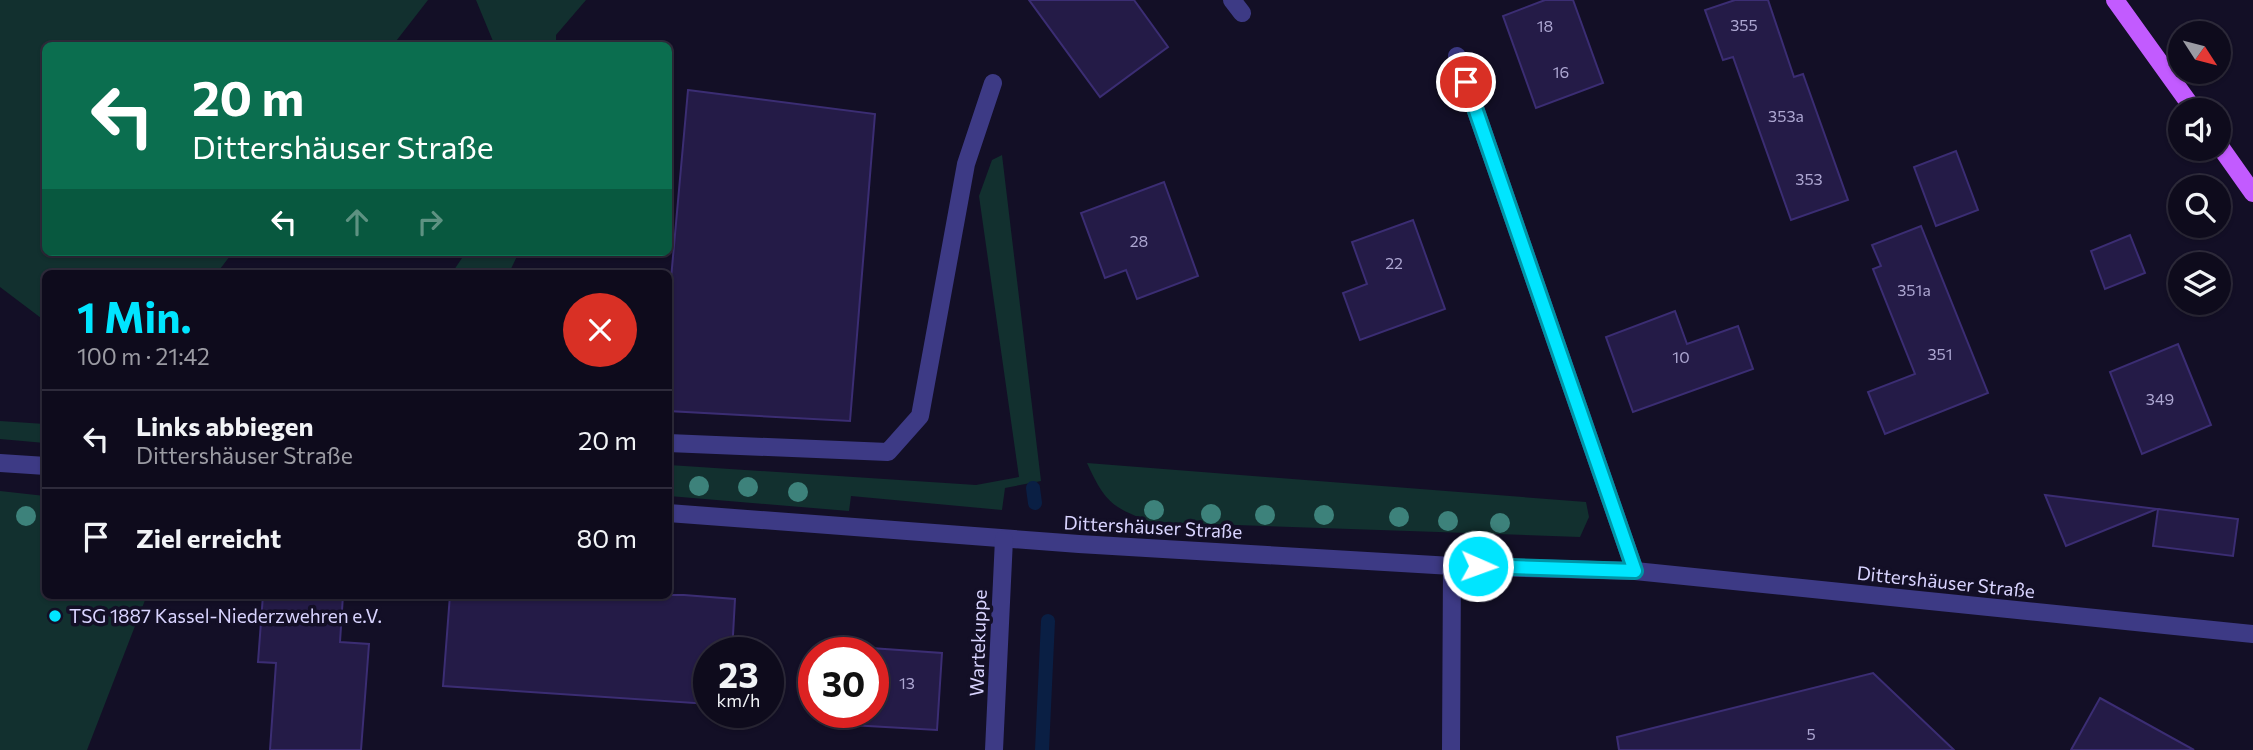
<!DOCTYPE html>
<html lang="de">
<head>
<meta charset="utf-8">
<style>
  body { margin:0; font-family:Commissioner,sans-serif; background:#171425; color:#f1f3f6; height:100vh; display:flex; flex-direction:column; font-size:26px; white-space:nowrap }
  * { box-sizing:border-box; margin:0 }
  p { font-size:23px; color:#9b9ba3 }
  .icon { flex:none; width:38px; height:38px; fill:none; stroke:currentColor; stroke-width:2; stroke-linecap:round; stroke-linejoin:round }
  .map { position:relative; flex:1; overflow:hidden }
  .drawer { position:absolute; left:42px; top:270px; width:630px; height:329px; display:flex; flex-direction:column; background:#0e0b1c; border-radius:10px; box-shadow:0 2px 5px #0004,0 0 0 2px #2e2b3b }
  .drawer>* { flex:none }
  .hud { position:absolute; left:42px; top:42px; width:630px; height:214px; border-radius:10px; box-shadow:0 2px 5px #0004,0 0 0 2px #2e2b3b; background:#0b6e4f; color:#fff; overflow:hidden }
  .needle { width:46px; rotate:126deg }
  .fabs { position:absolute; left:2168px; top:21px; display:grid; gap:14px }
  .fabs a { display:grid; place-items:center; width:63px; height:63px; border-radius:50%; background:#0e0b1c; box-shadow:0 2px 5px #0004,0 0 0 2px #2e2b3b; font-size:35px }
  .speed { position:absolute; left:693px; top:637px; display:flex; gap:14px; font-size:35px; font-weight:700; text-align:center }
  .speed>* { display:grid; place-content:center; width:91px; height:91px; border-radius:50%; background:#0e0b1c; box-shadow:0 2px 5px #0004,0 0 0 2px #2e2b3b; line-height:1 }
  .speed small { font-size:18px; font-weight:400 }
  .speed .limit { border:10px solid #d22; background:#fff; color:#111 }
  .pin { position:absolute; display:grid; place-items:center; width:60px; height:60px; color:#fff; margin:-30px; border:4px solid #fff; border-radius:50%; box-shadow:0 2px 7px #0007 }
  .me { position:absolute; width:77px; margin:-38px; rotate:92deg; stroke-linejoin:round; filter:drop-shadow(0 0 5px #0008) }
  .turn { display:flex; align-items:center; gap:24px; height:147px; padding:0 35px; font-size:32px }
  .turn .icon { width:91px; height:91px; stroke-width:2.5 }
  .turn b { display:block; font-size:49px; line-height:60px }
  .lanes { display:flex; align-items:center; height:66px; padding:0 35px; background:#0003; justify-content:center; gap:35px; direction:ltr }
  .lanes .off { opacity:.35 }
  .round { display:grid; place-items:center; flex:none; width:74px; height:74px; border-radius:37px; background:#171425 }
  .summary { display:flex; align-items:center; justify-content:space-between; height:119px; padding:0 35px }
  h1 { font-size:42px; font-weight:700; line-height:52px; color:#00e5ff }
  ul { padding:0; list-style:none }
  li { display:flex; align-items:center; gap:21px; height:98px; padding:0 35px; border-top:2px solid #2e2b3b }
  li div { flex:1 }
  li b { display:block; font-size:26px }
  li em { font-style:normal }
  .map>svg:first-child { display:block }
  .green { fill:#12302f }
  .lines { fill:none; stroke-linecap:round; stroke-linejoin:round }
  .stream { stroke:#0a1f44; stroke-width:14 }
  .building { fill:#241b47; stroke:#3b2d73; stroke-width:2 }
  .minor { stroke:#3d3a85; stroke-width:18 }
  .major { stroke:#c25bff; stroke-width:18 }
  .tree { fill:#3d827b }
  .route-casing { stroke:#0095a6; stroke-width:18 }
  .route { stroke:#00e5ff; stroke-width:12 }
  .poi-dot { fill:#00e5ff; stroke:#130f26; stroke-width:2.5 }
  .labels { text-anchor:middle; stroke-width:7; stroke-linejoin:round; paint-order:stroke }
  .number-label { font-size:16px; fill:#aca6d1 }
  .street-label { font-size:19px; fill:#d9d4ff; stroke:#130f26 }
  .poi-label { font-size:19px; fill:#d9d4ff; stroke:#130f26; text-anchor:start }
</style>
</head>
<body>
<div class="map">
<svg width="2253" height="750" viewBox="0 0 2253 750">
  <rect width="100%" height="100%" fill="#130f26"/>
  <g class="green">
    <path d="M 0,0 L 428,0 L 393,45 L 46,46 L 46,252 L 233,252 L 217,273 L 46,273 L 45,321 L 0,287 Z"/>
    <path d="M 476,0 L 586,0 L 556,35 L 556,45 L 495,46 Z"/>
    <path d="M 1002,155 L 1041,481 L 1005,488 L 1002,510 L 851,496 L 849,511 L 669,496 L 669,465 L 976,485 L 1019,477 L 979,196 L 992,160 Z"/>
    <path d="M 466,252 L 519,252 L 509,273 L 452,273 Z"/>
    <path d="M 0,421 L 45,424 L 45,443 L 0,439 Z"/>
    <path d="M 1087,463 L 1586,502 L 1589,517 L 1580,537 L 1151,522 C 1111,507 1105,502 1087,463 Z"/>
    <path d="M 0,491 L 45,496 L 46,595 L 147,595 L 87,750 L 0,750 Z"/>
  </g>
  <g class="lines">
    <g class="stream">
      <path d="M 1033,488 L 1035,503"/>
      <path d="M 1042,750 L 1048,621"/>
    </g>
  </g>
  <g class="building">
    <path d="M 1029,0 L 1134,0 L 1168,47 L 1100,97 Z"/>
    <path d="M 1545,0 L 1573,0 L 1603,83 L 1536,108 L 1503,16 Z"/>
    <path d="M 1735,0 L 1768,0 L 1794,77 L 1803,74 L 1848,200 L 1791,220 L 1733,57 L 1723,60 L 1705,10 Z"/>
    <path d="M 688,90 L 875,114 L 850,421 L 668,411 L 668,312 Z"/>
    <path d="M 1956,151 L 1978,210 L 1936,226 L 1914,167 Z"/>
    <path d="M 1164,182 L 1198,276 L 1137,299 L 1126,270 L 1105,278 L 1081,213 Z"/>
    <path d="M 1413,220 L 1445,309 L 1360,340 L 1343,293 L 1367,284 L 1352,242 Z"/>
    <path d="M 1921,226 L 1988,393 L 1885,434 L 1868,392 L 1915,374 L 1873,269 L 1881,266 L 1872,245 Z"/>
    <path d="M 2130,235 L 2145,273 L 2105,289 L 2091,251 Z"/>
    <path d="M 1675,311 L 1687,344 L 1738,326 L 1753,369 L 1633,412 L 1606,337 Z"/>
    <path d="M 2178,344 L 2211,425 L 2142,454 L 2110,372 Z"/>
    <path d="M 2045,495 L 2157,509 L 2066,546 Z"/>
    <path d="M 2158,509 L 2238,519 L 2233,556 L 2153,546 Z"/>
    <path d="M 263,595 L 343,595 L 340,642 L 369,644 L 361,750 L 270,750 L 276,663 L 258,662 Z"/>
    <path d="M 450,595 L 684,595 L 735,599 L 732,653 L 709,653 L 709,704 L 443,686 Z"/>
    <path d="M 856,647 L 942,653 L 937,730 L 851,725 L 852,712 L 873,712 L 873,653 L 856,653 Z"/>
    <path d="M 1873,673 L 1954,750 L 1619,750 L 1617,737 Z"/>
    <path d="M 2100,698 L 2194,750 L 2071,750 Z"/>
  </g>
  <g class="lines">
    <g class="minor">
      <path d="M 1232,0 L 1242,13"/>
      <path d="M 1457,56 L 1635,571"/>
      <path d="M 668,443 L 888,452 L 920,416 L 966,164 L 993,83"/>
      <path d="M 0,463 L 46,466"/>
      <path d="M 668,513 L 1079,544 L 1452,566 L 1635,571 L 2253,634"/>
      <path d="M 994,750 L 1004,539"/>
      <path d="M 1451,750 L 1452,566"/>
    </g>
    <g class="major">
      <path d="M 2115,0 L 2194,110"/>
      <path d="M 2219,145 L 2253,193"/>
    </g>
  </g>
  <g class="tree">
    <circle cx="699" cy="486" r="10"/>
    <circle cx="748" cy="487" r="10"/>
    <circle cx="798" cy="492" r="10"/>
    <circle cx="1154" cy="510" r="10"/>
    <circle cx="1211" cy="514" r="10"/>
    <circle cx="1265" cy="515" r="10"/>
    <circle cx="1324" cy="515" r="10"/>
    <circle cx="26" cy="516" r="10"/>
    <circle cx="1399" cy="517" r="10"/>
    <circle cx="1448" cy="521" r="10"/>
    <circle cx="1500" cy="523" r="10"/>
  </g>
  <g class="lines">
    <defs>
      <path id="route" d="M 1466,82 L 1635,571 L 1478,566"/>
    </defs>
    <use href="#route" class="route-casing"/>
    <use href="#route" class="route"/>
  </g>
  <circle class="poi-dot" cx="55" cy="616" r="7"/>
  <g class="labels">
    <g class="number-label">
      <text x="1744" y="31">355</text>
      <text x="1545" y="32">18</text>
      <text x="1561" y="78">16</text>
      <text x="1786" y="122">353a</text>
      <text x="1809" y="185">353</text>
      <text x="1139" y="247">28</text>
      <text x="1394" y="269">22</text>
      <text x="1914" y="296">351a</text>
      <text x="1940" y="360">351</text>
      <text x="1681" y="363">10</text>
      <text x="2160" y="405">349</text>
      <text x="907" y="689">13</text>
      <text x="1811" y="740">5</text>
    </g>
    <g class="street-label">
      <text transform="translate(1153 527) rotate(3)" y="7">Dittershäuser Straße</text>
      <text transform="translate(1946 582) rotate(6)" y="7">Dittershäuser Straße</text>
      <text transform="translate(978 643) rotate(-88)" y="7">Wartekuppe</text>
    </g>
    <g class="poi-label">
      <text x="69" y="623">TSG 1887 Kassel-Niederzwehren e.V.</text>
    </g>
  </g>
</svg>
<div class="fabs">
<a><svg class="needle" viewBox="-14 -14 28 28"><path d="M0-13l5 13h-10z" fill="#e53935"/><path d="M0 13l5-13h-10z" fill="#9b9ba3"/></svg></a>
<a><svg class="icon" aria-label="sound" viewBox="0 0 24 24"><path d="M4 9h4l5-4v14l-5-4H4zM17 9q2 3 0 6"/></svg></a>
<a><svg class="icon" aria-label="search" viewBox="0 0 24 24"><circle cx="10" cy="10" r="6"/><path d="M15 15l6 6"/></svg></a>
<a><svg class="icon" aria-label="layers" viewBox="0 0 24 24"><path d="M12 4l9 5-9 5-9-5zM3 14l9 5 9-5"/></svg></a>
</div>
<div class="speed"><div>23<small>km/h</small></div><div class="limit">30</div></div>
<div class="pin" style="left:1466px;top:82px;background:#d93025"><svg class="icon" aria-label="arrive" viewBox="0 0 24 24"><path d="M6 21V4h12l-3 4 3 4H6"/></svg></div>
<svg class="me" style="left:1478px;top:566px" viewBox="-20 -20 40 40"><circle r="17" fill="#00e5ff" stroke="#fff" stroke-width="3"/><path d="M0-11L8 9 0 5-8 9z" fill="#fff"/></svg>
<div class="hud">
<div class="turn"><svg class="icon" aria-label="left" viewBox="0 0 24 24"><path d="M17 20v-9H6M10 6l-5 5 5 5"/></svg><div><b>20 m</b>Dittershäuser Straße</div></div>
<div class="lanes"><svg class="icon" aria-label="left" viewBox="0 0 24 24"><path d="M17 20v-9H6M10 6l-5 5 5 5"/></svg><svg class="icon off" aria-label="ahead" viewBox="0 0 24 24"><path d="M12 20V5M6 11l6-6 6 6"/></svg><svg class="icon off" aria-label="right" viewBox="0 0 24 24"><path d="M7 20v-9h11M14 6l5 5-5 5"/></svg></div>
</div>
<section class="drawer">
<div class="summary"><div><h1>1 Min.</h1><p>100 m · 21:42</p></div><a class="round" style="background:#d93025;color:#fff"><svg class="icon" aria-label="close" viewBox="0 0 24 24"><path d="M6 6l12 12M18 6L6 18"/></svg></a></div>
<ul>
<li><svg class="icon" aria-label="left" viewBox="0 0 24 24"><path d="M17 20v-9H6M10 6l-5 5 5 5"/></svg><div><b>Links abbiegen</b><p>Dittershäuser Straße</p></div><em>20 m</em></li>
<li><svg class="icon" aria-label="arrive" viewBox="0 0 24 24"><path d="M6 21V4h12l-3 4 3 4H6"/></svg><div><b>Ziel erreicht</b></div><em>80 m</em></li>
</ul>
</section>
</div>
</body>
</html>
